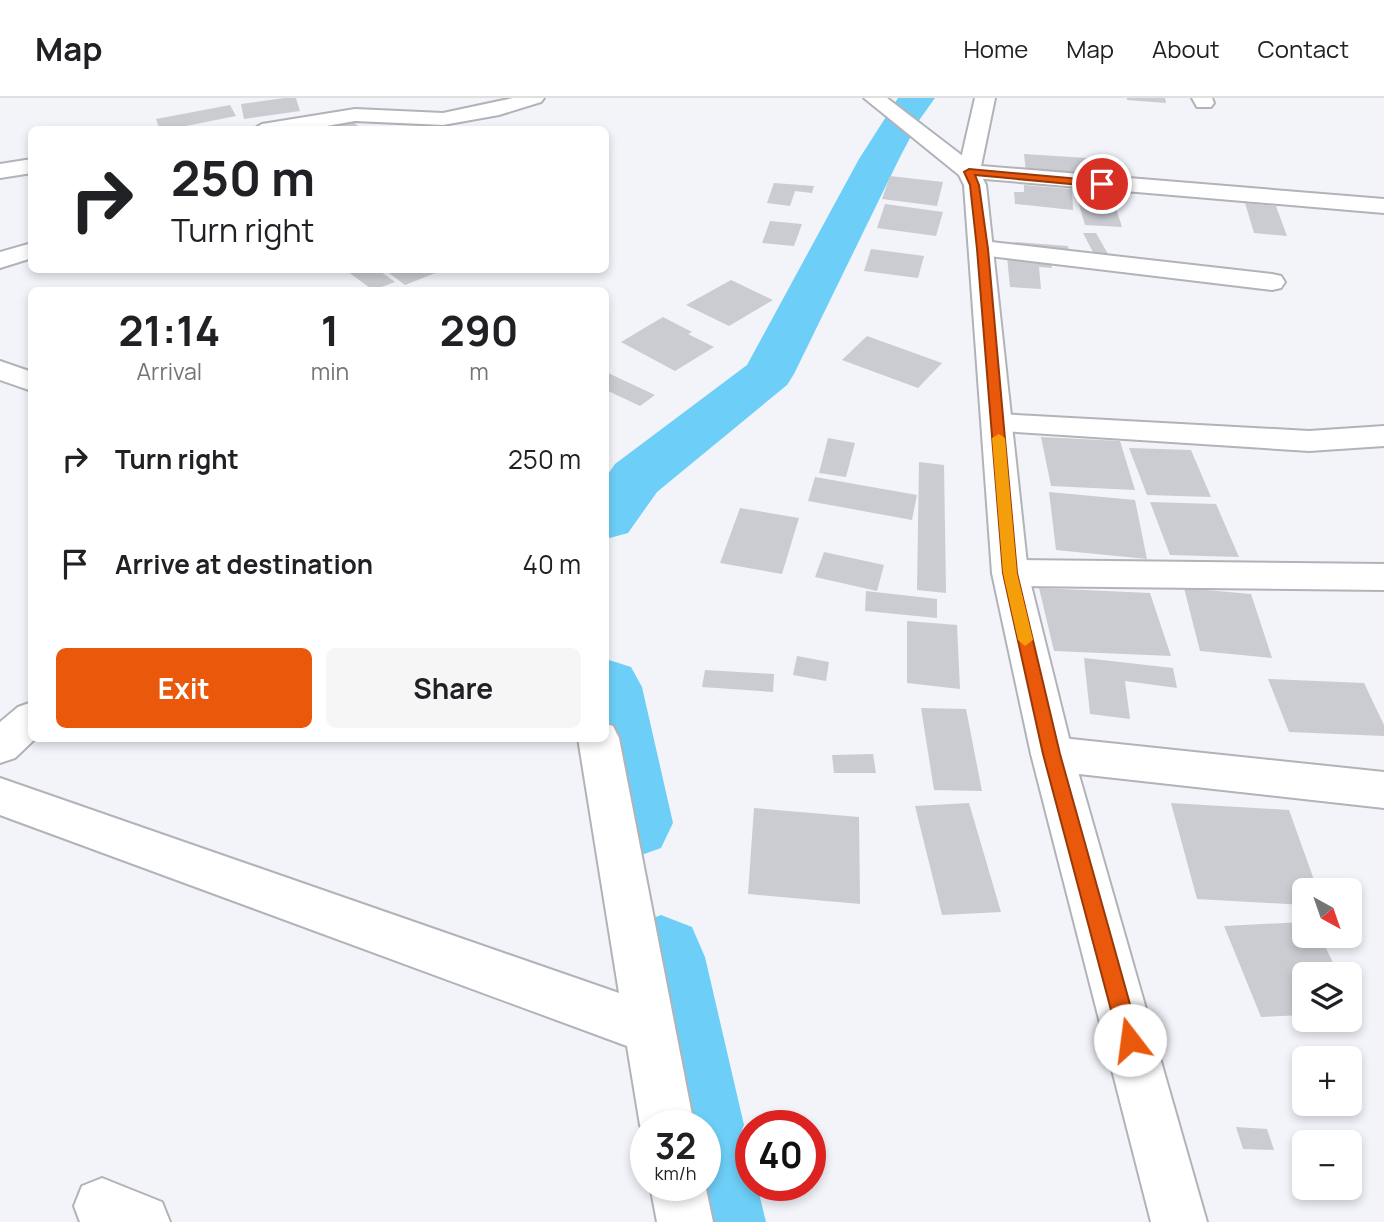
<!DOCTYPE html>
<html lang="en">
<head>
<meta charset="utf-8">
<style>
  body { margin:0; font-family:Manrope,sans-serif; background:#f6f6f6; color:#202124; height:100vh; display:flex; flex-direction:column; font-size:26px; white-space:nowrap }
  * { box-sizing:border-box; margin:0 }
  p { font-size:23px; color:#757577 }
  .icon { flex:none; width:38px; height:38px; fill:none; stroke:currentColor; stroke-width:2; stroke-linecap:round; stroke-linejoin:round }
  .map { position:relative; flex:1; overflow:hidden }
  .side { position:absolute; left:28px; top:189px; width:581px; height:455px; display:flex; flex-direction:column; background:#fff; border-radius:10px; box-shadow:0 4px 10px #0003 }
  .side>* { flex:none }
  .guide { position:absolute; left:28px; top:28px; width:581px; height:147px; border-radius:10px; box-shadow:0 4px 10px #0003; background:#fff; color:#202124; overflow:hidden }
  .needle { width:46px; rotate:140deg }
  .controls { position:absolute; left:1292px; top:780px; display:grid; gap:14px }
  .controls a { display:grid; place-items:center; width:70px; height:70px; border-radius:10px; background:#fff; box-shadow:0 4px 10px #0003; font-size:35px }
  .speed { position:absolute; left:630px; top:1012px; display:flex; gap:14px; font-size:35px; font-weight:700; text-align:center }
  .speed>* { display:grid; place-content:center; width:91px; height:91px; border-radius:50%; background:#fff; box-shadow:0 4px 10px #0003; line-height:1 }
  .speed small { font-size:18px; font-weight:400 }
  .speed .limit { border:10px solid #d22; background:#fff; color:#111 }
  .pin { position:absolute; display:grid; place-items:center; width:60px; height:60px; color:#fff; margin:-30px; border:4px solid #fff; border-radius:50%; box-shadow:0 2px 7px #0007 }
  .me { position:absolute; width:77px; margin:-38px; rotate:345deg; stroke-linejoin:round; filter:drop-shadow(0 0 5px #0008) }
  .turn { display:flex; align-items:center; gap:24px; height:147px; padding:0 28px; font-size:32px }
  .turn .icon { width:91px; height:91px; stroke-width:2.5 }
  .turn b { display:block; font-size:49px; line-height:60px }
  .eta { display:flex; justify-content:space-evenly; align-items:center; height:119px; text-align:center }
  .eta b { font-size:42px; font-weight:700; line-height:49px }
  .button { display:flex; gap:14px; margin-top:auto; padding:14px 28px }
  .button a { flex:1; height:80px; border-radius:10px; background:#ea580c; color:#fff; font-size:28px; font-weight:700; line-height:80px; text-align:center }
  .button a+a { background:#f6f6f6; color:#202124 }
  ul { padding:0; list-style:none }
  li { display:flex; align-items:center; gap:21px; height:105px; padding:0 28px }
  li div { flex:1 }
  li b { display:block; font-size:26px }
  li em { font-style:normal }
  header { display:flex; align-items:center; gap:42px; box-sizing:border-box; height:98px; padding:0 35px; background:#fff; border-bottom:2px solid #e0e0e0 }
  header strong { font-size:33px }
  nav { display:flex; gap:38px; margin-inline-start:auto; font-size:24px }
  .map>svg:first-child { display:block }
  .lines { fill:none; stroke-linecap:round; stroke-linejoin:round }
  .river { fill:#6dcff7; fill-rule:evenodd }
  .building { fill:#cbccd2 }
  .minor-casing { stroke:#b1b3b9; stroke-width:4 }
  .tertiary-casing { stroke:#b1b3b9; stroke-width:4 }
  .minor { fill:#fff; fill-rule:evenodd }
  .tertiary { fill:#fff; fill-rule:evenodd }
  .route { fill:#ea580c; stroke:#983908; stroke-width:2 }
  .slow { fill:#f59e0b }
</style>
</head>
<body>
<header>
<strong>Map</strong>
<nav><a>Home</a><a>Map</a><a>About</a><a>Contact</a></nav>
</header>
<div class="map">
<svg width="1384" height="1124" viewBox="0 0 1384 1124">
  <rect width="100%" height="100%" fill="#f2f4fa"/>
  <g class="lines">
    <g class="river">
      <path d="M 898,0 L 935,0 L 920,21 L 899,61 L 794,276 L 787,287 L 657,394 L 628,435 L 606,441 L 606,379 L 615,366 L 747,267 L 859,61 Z"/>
      <path d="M 606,561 L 631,569 L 642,589 L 673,725 L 661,750 L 633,760 L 605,750 L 593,725 L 579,640 L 606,640 Z"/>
      <path d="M 661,817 L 692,829 L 705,859 L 744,1027 L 738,1042 L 741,1043 L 751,1068 L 751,1087 L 757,1087 L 766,1124 L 662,1124 L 656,1087 L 705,1087 L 705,1027 L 646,1027 L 617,859 L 630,829 Z"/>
    </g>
  </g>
  <g class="building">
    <path d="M 284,0 L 296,0 L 300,13 L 244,21 L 241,6 Z"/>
    <path d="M 1127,0 L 1165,0 L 1166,5 L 1127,2 Z"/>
    <path d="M 230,7 L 236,18 L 166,32 L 160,32 L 156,21 Z"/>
    <path d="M 352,23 L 360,30 L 320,32 L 320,31 Z"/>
    <path d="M 1024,56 L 1087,60 L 1090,79 L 1026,74 Z"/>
    <path d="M 890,78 L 943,84 L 937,108 L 882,101 Z"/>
    <path d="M 774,85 L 814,88 L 812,95 L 795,93 L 790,108 L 767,105 Z"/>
    <path d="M 1024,87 L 1072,91 L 1073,112 L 1015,106 L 1014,94 L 1024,94 Z"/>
    <path d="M 1078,103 L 1114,104 L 1122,129 L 1085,127 Z"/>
    <path d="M 1245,105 L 1276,108 L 1287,138 L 1254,135 Z"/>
    <path d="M 885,106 L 943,114 L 936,138 L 877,130 Z"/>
    <path d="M 770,123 L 802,126 L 794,148 L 762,145 Z"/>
    <path d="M 1083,135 L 1096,135 L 1108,156 L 1094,156 Z"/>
    <path d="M 1015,144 L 1068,148 L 1069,155 L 1016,151 Z"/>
    <path d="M 871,151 L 924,158 L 918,180 L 864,173 Z"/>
    <path d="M 1007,159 L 1051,162 L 1052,170 L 1039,169 L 1041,191 L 1010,189 Z"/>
    <path d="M 354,172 L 378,172 L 395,184 L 373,192 L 348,174 Z"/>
    <path d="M 385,172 L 443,172 L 405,187 Z"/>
    <path d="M 731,182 L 773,202 L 729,228 L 686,207 Z"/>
    <path d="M 663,219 L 692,234 L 688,236 L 714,249 L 675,273 L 621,244 Z"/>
    <path d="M 867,238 L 942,265 L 918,290 L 842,262 Z"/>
    <path d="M 606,274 L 655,297 L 640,308 L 606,292 Z"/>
    <path d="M 1041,339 L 1120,343 L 1135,392 L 1051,388 Z"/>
    <path d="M 828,340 L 855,345 L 846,379 L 819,375 Z"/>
    <path d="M 1129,350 L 1191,352 L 1211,399 L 1147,397 Z"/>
    <path d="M 919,364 L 944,367 L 946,495 L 917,492 Z"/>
    <path d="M 815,379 L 917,397 L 912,422 L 808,403 Z"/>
    <path d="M 1049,394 L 1135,402 L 1147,461 L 1056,452 Z"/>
    <path d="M 1150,404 L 1216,406 L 1239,459 L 1170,457 Z"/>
    <path d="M 740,410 L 799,420 L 782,476 L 720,465 Z"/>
    <path d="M 824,454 L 884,467 L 877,493 L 815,479 Z"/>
    <path d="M 1039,490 L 1150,495 L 1171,558 L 1054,553 Z"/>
    <path d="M 1184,490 L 1251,496 L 1272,560 L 1200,553 Z"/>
    <path d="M 866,493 L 937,501 L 937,520 L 865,513 Z"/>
    <path d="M 907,523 L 957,527 L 960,591 L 907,585 Z"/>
    <path d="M 797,558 L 829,564 L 826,583 L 793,577 Z"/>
    <path d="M 1084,560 L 1173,570 L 1177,590 L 1125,583 L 1130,621 L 1090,616 Z"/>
    <path d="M 705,572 L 774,576 L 773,594 L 702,589 Z"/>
    <path d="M 1268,581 L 1364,585 L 1384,627 L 1384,638 L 1289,634 Z"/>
    <path d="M 921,610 L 966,611 L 982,693 L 934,692 Z"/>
    <path d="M 873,656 L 876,675 L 834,675 L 832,657 Z"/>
    <path d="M 969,705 L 1001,814 L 942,817 L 915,708 Z"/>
    <path d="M 1171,705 L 1289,712 L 1318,793 L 1304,793 L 1304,807 L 1197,801 Z"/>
    <path d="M 754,710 L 859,719 L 860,806 L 748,796 Z"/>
    <path d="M 1304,824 L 1304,838 L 1320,838 L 1339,877 L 1304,877 L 1304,917 L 1261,919 L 1224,828 Z"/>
    <path d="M 1236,1029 L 1267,1031 L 1274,1052 L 1243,1051 Z"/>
  </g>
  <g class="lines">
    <defs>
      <g id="minor">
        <path d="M 513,0 L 544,0 L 541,4 L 499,17 L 443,27 L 355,23 L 304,32 L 252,32 L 262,26 L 355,11 L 443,15 Z"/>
        <path d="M 975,0 L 995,0 L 981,68 L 1384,101 L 1384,115 L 961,79 L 958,74 Z"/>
        <path d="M 1192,0 L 1212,0 L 1214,5 L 1211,9 L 1197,9 Z"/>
        <path d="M 32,61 L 32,75 L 0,80 L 0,66 Z"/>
        <path d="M 982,143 L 1272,176 L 1281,178 L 1285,184 L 1281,190 L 1272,192 L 973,156 L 969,151 L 973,146 Z"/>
        <path d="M 32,145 L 32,160 L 0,170 L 0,154 Z"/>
        <path d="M 0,263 L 32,274 L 32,293 L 0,282 Z"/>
        <path d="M 998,316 L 1309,333 L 1384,328 L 1384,348 L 1309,353 L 987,332 L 983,325 L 987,318 Z"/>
        <path d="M 1010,462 L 1384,466 L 1384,492 L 1010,488 L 997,484 L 992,475 L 997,466 Z"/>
        <path d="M 32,604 L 32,640 L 36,640 L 15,660 L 0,665 L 0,624 L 18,609 Z"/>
        <path d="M 606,626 L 613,628 L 619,640 L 694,1027 L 646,1027 L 646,1041 L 640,1027 L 627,948 L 0,717 L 0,680 L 619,895 L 578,640 L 606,640 Z"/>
        <path d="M 1052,639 L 1384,674 L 1384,710 L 1052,673 L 1037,668 L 1031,656 L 1037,644 Z"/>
        <path d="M 102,1080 L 162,1104 L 170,1124 L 80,1124 L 74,1108 L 82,1088 Z"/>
        <path d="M 705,1086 L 713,1124 L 657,1124 L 650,1087 Z"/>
      </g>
      <path id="tertiary" d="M 864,0 L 887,0 L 977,69 L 986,87 L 1028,475 L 1073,656 L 1207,1124 L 1151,1124 L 1031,656 L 992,475 L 964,87 L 959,77 Z"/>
    </defs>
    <use href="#minor" class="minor-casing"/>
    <use href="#tertiary" class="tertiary-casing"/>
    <use href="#minor" class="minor"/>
    <use href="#tertiary" class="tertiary"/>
  </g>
  <path class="route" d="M 969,71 L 1102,83 L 1107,86 L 1102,89 L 975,77 L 979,87 L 988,151 L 1017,475 L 1060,656 L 1140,942 L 1137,949 L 1130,953 L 1122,949 L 1119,942 L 1043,656 L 1003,475 L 977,151 L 970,87 L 964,74 Z"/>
  <path class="slow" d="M 999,336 L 1005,340 L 1017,475 L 1033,542 L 1025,548 L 1018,542 L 1003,475 L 992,340 Z"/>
</svg>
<div class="controls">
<a><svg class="needle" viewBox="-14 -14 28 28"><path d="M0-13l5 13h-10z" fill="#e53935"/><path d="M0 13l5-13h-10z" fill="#757577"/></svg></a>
<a><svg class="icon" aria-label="layers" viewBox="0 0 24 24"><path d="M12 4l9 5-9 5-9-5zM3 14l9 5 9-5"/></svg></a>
<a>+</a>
<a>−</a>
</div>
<div class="speed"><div>32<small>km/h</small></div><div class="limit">40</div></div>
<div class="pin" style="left:1102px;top:86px;background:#d93025"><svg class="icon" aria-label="arrive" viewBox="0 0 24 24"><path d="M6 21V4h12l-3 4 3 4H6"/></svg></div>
<svg class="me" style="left:1130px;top:942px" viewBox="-20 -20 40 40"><circle r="19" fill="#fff"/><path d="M0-13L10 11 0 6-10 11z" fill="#ea580c"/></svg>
<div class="guide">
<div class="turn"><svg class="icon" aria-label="right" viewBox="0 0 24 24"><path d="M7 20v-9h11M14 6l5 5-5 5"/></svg><div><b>250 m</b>Turn right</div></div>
</div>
<section class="side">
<div class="eta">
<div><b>21:14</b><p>Arrival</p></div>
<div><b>1</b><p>min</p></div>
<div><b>290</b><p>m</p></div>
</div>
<ul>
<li><svg class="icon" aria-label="right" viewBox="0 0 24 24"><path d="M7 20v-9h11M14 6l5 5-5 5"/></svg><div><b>Turn right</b></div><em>250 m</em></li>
<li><svg class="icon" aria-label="arrive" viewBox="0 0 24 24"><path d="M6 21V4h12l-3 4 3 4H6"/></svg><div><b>Arrive at destination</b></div><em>40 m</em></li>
</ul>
<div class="button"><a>Exit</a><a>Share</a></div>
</section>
</div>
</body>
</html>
